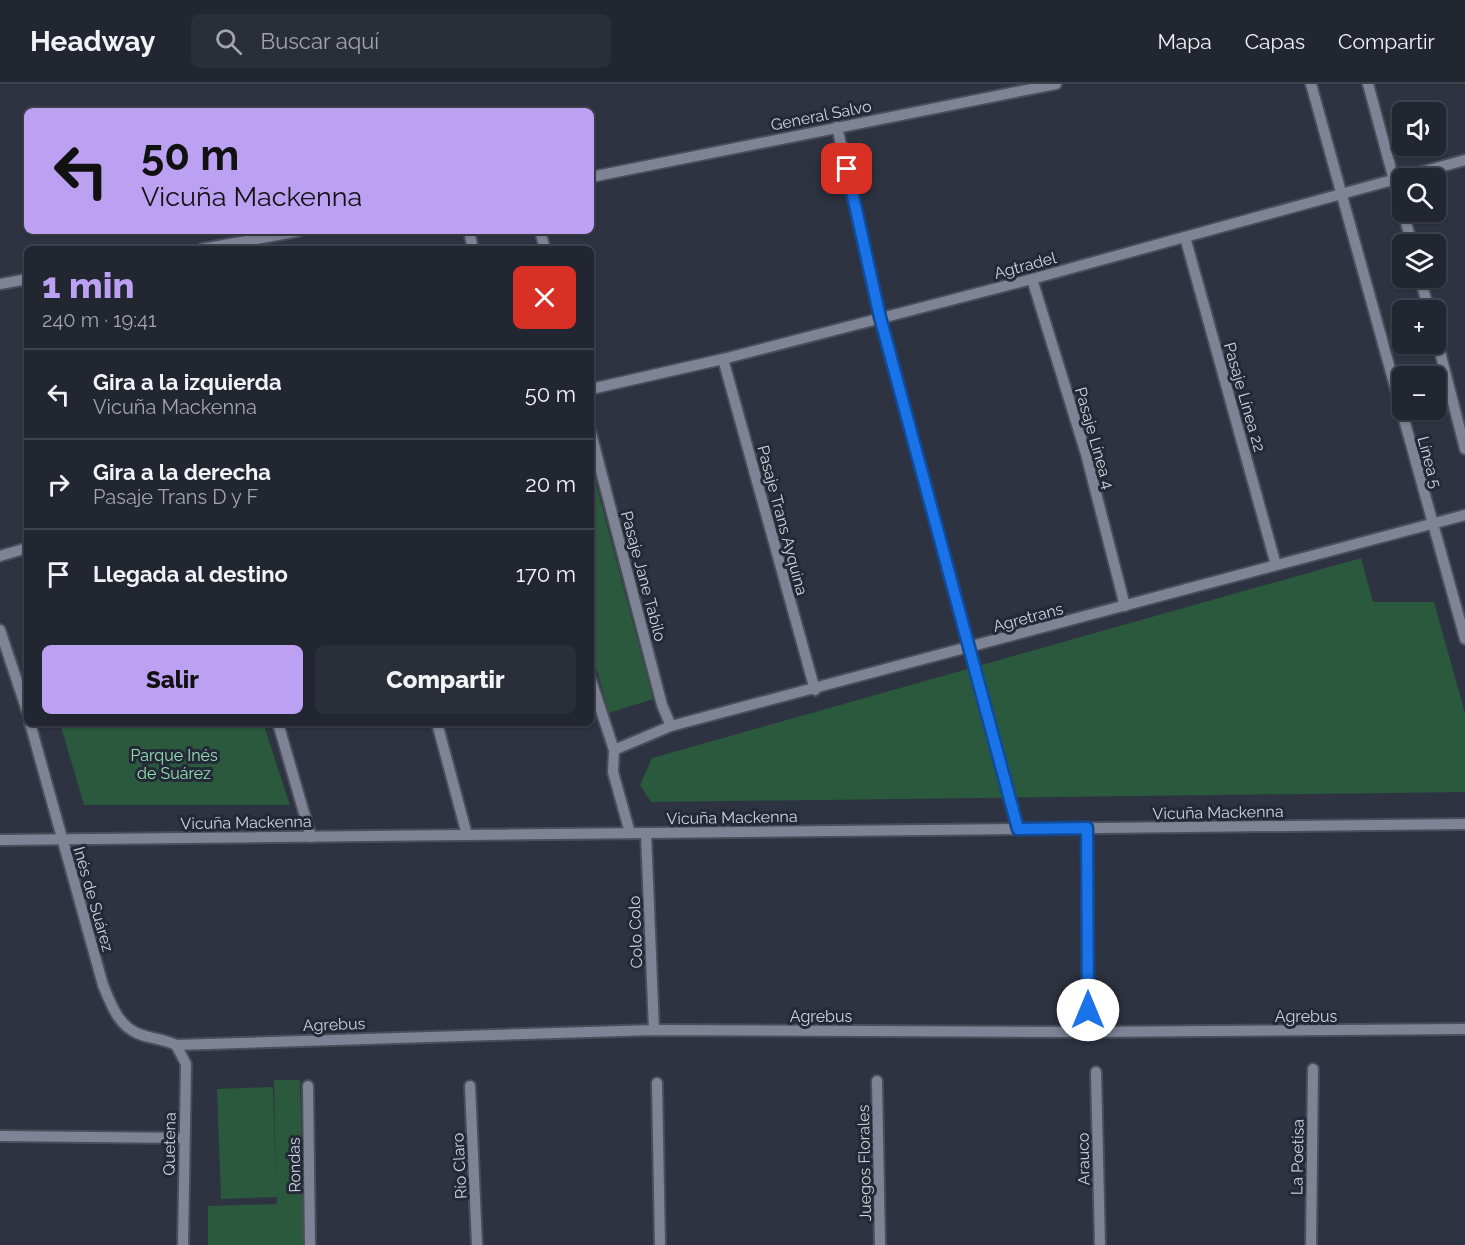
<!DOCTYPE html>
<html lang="es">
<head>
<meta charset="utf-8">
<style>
  body { margin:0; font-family:Raleway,sans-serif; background:#2a2e39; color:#f1f3f6; height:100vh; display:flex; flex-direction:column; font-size:22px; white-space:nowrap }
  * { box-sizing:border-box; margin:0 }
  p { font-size:20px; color:#a2a5ab }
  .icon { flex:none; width:33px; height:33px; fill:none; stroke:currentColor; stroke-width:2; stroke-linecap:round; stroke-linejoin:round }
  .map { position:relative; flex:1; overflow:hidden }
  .drawer { position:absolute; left:24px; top:162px; width:570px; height:480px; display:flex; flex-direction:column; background:#222631; border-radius:9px; box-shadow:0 2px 4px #0004,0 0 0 2px #3f434d }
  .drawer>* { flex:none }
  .banner { position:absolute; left:24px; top:24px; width:570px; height:126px; border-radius:9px; box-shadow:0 2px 4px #0004,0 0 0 2px #3f434d; background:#bca0f2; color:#111; overflow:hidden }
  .controls { position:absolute; left:1392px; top:18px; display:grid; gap:12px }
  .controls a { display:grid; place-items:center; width:54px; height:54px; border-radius:9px; background:#222631; box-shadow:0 2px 4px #0004,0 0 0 2px #3f434d; font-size:30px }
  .pin { position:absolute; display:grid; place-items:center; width:51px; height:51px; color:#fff; margin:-26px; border-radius:12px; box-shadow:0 3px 9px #0006 }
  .me { position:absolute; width:66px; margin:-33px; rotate:0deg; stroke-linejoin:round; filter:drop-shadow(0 0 4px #0008) }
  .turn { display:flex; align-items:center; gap:21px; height:126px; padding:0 18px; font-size:27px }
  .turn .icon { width:78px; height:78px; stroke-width:2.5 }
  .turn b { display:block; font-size:42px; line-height:51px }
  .round { display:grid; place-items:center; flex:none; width:63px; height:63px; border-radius:9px; background:#2a2e39 }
  .overview { display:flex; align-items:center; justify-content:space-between; height:102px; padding:0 18px }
  h1 { font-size:36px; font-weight:800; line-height:45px; color:#bca0f2 }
  .action { display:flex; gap:12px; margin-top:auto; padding:12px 18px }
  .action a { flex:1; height:69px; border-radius:9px; background:#bca0f2; color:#111; font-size:24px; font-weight:800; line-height:69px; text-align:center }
  .action a+a { background:#2a2e39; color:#f1f3f6 }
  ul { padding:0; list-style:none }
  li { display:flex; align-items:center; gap:18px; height:90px; padding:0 18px; border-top:2px solid #3f434d }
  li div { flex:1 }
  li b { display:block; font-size:22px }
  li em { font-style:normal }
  header { display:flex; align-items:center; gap:36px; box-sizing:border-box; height:84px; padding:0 30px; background:#222631; border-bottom:2px solid #3f434d }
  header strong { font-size:28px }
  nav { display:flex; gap:33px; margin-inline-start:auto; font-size:21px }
  .search { width:420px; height:54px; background:#2a2e39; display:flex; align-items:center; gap:15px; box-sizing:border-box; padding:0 21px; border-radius:9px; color:#a2a5ab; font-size:22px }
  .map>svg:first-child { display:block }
  .green { fill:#2a593d }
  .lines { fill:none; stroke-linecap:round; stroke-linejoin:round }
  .minor-casing { stroke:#4a4e5a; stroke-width:14 }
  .minor { stroke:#7e8495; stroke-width:10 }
  .route-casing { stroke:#114b97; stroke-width:15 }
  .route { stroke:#1a73e8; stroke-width:10 }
  .labels { text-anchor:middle; stroke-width:6; stroke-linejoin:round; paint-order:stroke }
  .street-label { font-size:16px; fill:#cfd3dc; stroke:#242937 }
  .park-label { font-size:16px; fill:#93e1b0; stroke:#242937 }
</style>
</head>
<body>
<header>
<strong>Headway</strong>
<div class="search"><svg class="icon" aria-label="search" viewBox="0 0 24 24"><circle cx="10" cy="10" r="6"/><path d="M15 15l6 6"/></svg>Buscar aquí</div>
<nav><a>Mapa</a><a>Capas</a><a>Compartir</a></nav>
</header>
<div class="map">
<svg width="1465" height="1161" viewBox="0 0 1465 1161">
  <rect width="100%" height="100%" fill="#2e3341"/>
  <g class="green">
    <path d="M 591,381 L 653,615 L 609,629 L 591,566 Z"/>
    <path d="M 1361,474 L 1373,518 L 1434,518 L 1465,629 L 1465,708 L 651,718 L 640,701 L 652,674 Z"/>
    <path d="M 60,639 L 263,639 L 290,721 L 84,721 Z"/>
    <path d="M 274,996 L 300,996 L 304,1161 L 208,1161 L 208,1122 L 277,1120 L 277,1113 L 221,1115 L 217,1005 L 273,1003 L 276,1104 Z"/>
  </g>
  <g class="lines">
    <defs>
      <g id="minor">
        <path d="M 1311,0 L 1465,555"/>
        <path d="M 1368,0 L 1402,126"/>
        <path d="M 837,43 L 880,233 L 1018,745"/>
        <path d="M 591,93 L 1056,0"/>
        <path d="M 1403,128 L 1412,160"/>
        <path d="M 469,147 L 473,165"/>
        <path d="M 540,147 L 545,165"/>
        <path d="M 1185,153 L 1276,481"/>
        <path d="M 202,165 L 299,147"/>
        <path d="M 1420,194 L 1429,226"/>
        <path d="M 1032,195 L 1086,370 L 1125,522"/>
        <path d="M 0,200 L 27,195"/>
        <path d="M 1436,252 L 1465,365"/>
        <path d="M 723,275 L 815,606"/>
        <path d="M 591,305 L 723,275 L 1032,195 L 1465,76"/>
        <path d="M 591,349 L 662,621 L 671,642"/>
        <path d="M 0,472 L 27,464"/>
        <path d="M 0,546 L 27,627"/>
        <path d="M 591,596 L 614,666"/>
        <path d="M 30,639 L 103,901 C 111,920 118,942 139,950 C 152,955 164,955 176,961 L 654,946 L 1088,948 L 1465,945"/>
        <path d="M 278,639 L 311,753"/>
        <path d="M 437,639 L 467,751"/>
        <path d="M 1087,744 L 1088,948"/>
        <path d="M 630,749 L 613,688 L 614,666 L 671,642 L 1465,431"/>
        <path d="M 646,749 L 654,946"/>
        <path d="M 0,756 L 1465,740"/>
        <path d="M 176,961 L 186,980 L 183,1161"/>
        <path d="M 1096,988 L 1100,1161"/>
        <path d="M 877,997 L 880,1161"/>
        <path d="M 657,999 L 660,1161"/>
        <path d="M 308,1002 L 310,1161"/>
        <path d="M 470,1002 L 477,1161"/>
        <path d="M 0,1052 L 184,1054"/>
        <path d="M 1311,1161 L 1313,985"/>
      </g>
    </defs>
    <use href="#minor" class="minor-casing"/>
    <use href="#minor" class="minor"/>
  </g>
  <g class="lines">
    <defs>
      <path id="route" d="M 847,85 L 880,233 L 1018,745 L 1087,744 L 1088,926"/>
    </defs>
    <use href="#route" class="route-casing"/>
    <use href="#route" class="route"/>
  </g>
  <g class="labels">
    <g class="street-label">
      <text transform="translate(821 31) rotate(-11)" y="6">General Salvo</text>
      <text transform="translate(1025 181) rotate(-15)" y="6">Agtradel</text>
      <text transform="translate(1245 313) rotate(74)" y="6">Pasaje Línea 22</text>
      <text transform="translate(1095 354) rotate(74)" y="6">Pasaje Línea 4</text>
      <text transform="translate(1430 378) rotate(75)" y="6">Línea 5</text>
      <text transform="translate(783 436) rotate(75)" y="6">Pasaje Trans Ayquina</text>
      <text transform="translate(644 492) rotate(75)" y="6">Pasaje Jane Tabilo</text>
      <text transform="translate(1028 533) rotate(-15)" y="6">Agretrans</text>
      <text transform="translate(1218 728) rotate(-1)" y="6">Vicuña Mackenna</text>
      <text transform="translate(732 733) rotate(-1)" y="6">Vicuña Mackenna</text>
      <text transform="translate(246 738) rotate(-1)" y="6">Vicuña Mackenna</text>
      <text transform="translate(94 815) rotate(74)" y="6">Inés de Suárez</text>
      <text transform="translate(635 848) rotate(-92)" y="6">Colo Colo</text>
      <text x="821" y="938">Agrebus</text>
      <text x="1306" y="938">Agrebus</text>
      <text transform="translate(334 940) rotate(-2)" y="6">Agrebus</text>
      <text transform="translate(169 1060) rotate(-89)" y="6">Quetena</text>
      <text transform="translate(1297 1073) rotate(-89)" y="6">La Poetisa</text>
      <text transform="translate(1083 1075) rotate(-91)" y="6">Arauco</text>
      <text transform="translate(864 1079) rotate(-91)" y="6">Juegos Florales</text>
      <text transform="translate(294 1081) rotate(-91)" y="6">Rondas</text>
      <text transform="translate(459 1082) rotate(-93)" y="6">Río Claro</text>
    </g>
    <g class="park-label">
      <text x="174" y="677">Parque Inés<tspan x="174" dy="18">de Suárez</tspan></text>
    </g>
  </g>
</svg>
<div class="controls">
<a><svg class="icon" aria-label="sound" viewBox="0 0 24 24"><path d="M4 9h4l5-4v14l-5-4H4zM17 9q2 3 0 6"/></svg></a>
<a><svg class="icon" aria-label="search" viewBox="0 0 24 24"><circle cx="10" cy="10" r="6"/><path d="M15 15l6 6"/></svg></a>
<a><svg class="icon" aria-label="layers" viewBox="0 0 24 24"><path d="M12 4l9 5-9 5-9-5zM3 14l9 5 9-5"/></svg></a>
<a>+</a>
<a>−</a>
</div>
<div class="pin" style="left:847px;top:85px;background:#d93025"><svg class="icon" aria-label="arrive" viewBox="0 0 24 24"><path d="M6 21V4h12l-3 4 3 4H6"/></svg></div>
<svg class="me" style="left:1088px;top:926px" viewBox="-20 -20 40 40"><circle r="19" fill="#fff"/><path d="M0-13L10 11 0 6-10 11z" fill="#1a73e8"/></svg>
<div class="banner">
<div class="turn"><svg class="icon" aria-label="left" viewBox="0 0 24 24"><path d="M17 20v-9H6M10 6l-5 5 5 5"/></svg><div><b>50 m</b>Vicuña Mackenna</div></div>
</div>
<section class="drawer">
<div class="overview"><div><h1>1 min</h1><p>240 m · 19:41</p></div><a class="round" style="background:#d93025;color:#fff"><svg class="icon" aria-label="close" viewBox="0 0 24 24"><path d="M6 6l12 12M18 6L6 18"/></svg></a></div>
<ul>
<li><svg class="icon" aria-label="left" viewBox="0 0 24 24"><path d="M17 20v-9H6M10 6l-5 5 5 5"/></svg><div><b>Gira a la izquierda</b><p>Vicuña Mackenna</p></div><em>50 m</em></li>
<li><svg class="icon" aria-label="right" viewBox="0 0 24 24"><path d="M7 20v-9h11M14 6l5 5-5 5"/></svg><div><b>Gira a la derecha</b><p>Pasaje Trans D y F</p></div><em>20 m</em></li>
<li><svg class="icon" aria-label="arrive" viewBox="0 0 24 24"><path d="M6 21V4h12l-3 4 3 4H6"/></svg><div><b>Llegada al destino</b></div><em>170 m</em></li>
</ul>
<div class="action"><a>Salir</a><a>Compartir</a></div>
</section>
</div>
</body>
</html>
